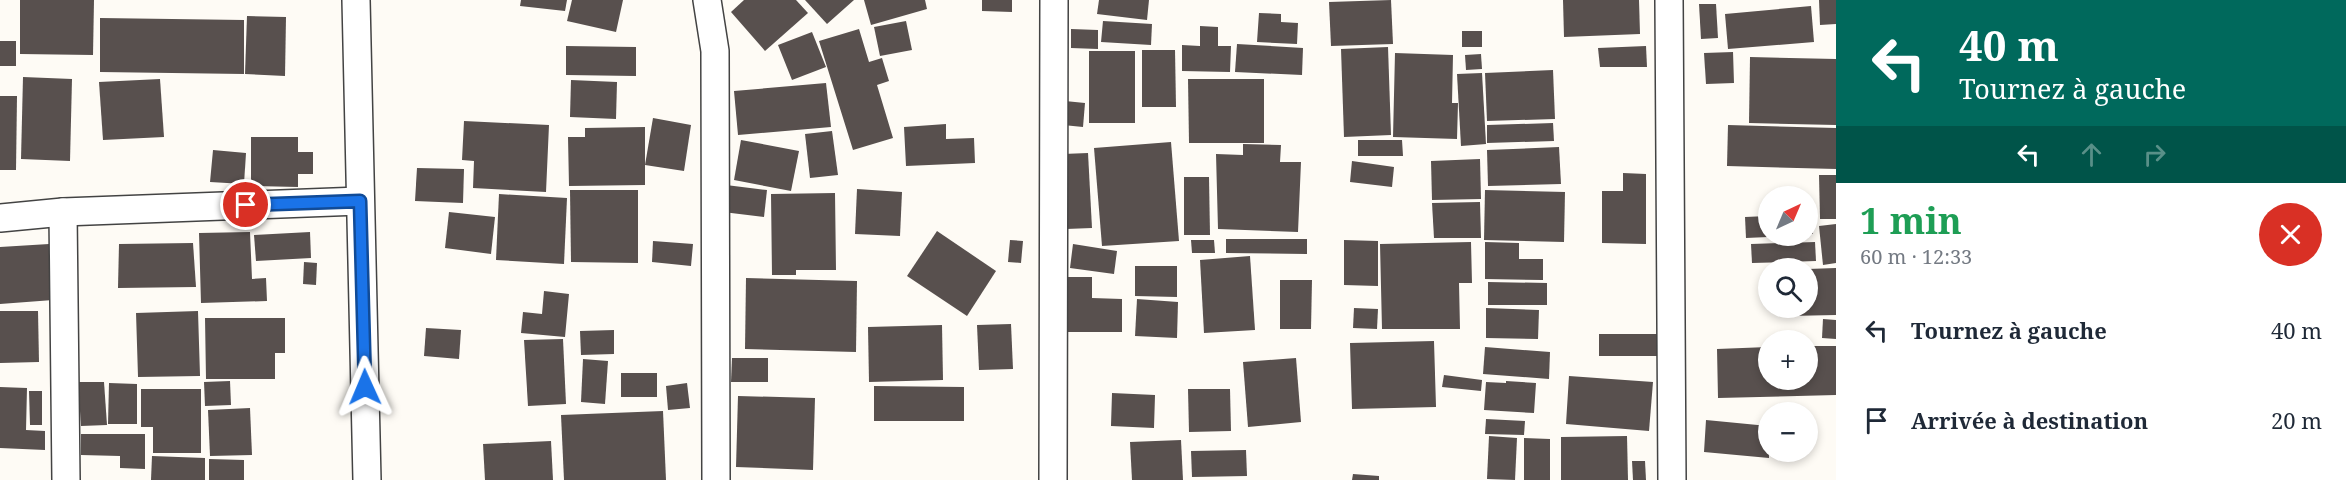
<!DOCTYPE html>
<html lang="fr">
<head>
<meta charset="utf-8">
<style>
  body { margin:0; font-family:"Noto Serif",serif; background:#f2f2f3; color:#1f2937; height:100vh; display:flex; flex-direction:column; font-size:22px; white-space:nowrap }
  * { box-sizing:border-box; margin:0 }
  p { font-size:20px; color:#747a83 }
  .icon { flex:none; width:33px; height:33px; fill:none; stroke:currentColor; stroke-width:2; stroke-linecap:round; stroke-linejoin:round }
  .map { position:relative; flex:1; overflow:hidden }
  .sheet { display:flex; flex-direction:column; background:#fff; width:510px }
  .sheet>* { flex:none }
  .banner { background:#00695c; color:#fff; overflow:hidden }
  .needle { width:39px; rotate:44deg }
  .fabs { position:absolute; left:1758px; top:186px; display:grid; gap:12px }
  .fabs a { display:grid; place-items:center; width:60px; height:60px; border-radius:50%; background:#fff; box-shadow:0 3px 9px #0003; font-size:30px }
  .pin { position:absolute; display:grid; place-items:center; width:51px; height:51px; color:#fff; margin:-26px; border:3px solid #fff; border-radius:50%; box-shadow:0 2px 6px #0007 }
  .me { position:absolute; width:66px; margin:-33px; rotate:359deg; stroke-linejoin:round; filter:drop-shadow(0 0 4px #0008) }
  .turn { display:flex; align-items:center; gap:21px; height:126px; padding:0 24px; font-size:27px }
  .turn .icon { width:78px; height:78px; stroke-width:2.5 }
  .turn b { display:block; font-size:42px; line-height:51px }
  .lanes { display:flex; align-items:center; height:57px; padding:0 24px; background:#0003; justify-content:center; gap:30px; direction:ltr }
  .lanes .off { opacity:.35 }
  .round { display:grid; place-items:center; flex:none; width:63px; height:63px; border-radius:32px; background:#f2f2f3 }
  .head { display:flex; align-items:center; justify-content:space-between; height:102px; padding:0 24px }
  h1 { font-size:36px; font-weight:700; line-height:45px; color:#1e9e55 }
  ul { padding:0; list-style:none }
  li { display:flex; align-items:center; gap:18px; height:90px; padding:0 24px }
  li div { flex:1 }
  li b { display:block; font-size:22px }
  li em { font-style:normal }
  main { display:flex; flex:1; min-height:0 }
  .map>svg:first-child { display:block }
  .building { fill:#58504e }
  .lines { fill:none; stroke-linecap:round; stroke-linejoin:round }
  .minor-casing { stroke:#434343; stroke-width:30 }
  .minor { stroke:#fff; stroke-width:27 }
  .route-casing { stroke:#114b97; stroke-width:15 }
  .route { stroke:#1a73e8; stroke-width:10 }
</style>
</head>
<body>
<main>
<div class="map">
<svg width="1836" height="480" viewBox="0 0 1836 480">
  <rect width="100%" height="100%" fill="#fefbf5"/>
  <g class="building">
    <path d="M 20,0 L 94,0 L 93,55 L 20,54 Z"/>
    <path d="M 521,0 L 567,0 L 565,11 L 520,6 Z"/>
    <path d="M 572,0 L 623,0 L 616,32 L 567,21 Z"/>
    <path d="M 744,0 L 796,0 L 808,13 L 765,51 L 731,12 Z"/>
    <path d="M 805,0 L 854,0 L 827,24 Z"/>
    <path d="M 864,0 L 925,0 L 927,9 L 871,25 Z"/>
    <path d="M 982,0 L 1012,0 L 1012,12 L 982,11 Z"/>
    <path d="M 1099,0 L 1149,0 L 1147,20 L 1097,14 Z"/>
    <path d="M 1391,0 L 1393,44 L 1331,46 L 1329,2 Z"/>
    <path d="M 1563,0 L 1639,0 L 1640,34 L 1564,37 Z"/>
    <path d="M 1819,0 L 1836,0 L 1836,24 L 1820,25 Z"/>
    <path d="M 1699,4 L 1716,4 L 1718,38 L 1701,39 Z"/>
    <path d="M 1811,6 L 1814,42 L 1728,49 L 1725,14 Z"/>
    <path d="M 1259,13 L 1281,14 L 1281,22 L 1298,23 L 1297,44 L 1257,42 Z"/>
    <path d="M 247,16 L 286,17 L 285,76 L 245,74 Z"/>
    <path d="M 100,18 L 244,20 L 244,74 L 100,72 Z"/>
    <path d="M 906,21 L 912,50 L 880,56 L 874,27 Z"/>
    <path d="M 1103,21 L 1152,24 L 1151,45 L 1101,42 Z"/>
    <path d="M 1200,26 L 1218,27 L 1218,46 L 1231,46 L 1230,72 L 1182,71 L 1182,45 L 1200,46 Z"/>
    <path d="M 859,29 L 869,62 L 882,58 L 889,81 L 877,85 L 893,138 L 853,150 L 819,41 Z"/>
    <path d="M 1071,29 L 1098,30 L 1098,49 L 1071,48 Z"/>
    <rect x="1462" y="31" width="20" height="16"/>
    <path d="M 812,32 L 826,67 L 792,80 L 778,45 Z"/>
    <rect x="0" y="41" width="16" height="25"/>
    <path d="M 1237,44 L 1303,48 L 1302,75 L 1235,72 Z"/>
    <path d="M 566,46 L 636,47 L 636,76 L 566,75 Z"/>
    <path d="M 1646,46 L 1647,67 L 1600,67 L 1598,48 Z"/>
    <path d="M 1388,47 L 1391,135 L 1344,137 L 1341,49 Z"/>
    <path d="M 1142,50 L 1175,50 L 1176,107 L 1142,107 Z"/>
    <rect x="1089" y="51" width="46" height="72"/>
    <path d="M 1733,52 L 1734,83 L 1706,84 L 1704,53 Z"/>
    <path d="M 1395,53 L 1453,55 L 1452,103 L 1458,103 L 1457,139 L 1393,137 Z"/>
    <path d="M 1481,54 L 1482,69 L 1466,70 L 1465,55 Z"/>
    <path d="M 1750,57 L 1836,59 L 1836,125 L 1749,123 Z"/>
    <path d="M 1553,70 L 1555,119 L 1487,121 L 1485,73 Z"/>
    <path d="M 1482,73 L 1486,144 L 1461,146 L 1457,74 Z"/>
    <path d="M 23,77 L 72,79 L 70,161 L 21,159 Z"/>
    <path d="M 160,79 L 164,137 L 103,140 L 99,82 Z"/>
    <path d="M 1188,79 L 1264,79 L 1264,143 L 1189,143 Z"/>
    <path d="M 571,80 L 617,82 L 616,119 L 570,117 Z"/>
    <path d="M 826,83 L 831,127 L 738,135 L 734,91 Z"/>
    <path d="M 0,96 L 17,96 L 16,170 L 0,170 Z"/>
    <path d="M 1065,101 L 1085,103 L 1083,127 L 1063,125 Z"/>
    <path d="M 653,118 L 691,125 L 684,171 L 645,165 Z"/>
    <path d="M 464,121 L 549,125 L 546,192 L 473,188 L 474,161 L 462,160 Z"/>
    <path d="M 1553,123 L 1554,141 L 1487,143 L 1487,125 Z"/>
    <path d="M 946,124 L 946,139 L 974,138 L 975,163 L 906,166 L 904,127 Z"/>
    <path d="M 1728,125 L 1836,128 L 1836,169 L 1727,166 Z"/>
    <path d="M 645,127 L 645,185 L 569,186 L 568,137 L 585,137 L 585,128 Z"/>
    <path d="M 832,131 L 838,175 L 810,178 L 805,134 Z"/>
    <path d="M 251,137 L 298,137 L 298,152 L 313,152 L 313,174 L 298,174 L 298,187 L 251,186 Z"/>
    <path d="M 741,140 L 799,151 L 791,191 L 734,180 Z"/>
    <path d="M 1358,140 L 1402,140 L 1403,156 L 1358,156 Z"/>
    <path d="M 1171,142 L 1179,241 L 1102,246 L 1094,148 Z"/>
    <path d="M 1243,144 L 1281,145 L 1280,162 L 1301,162 L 1298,232 L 1218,229 L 1216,154 L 1243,155 Z"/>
    <path d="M 1559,147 L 1561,184 L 1488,186 L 1487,150 Z"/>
    <path d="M 213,150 L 246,153 L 244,184 L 210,182 Z"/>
    <path d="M 1088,153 L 1092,228 L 1066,229 L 1063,154 Z"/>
    <path d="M 1480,159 L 1481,199 L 1432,200 L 1431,161 Z"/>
    <path d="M 1352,161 L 1394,167 L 1392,187 L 1350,182 Z"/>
    <path d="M 417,168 L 464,169 L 463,203 L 415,201 Z"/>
    <path d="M 1623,173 L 1646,174 L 1646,244 L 1602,243 L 1602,191 L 1623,191 Z"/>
    <path d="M 1819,175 L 1836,175 L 1836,219 L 1820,219 Z"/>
    <path d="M 1184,177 L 1209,177 L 1210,235 L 1184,235 Z"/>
    <path d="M 726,185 L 767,190 L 764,217 L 723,212 Z"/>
    <path d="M 857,189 L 902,192 L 900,236 L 855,234 Z"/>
    <path d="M 570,190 L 638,190 L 638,263 L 571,262 Z"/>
    <path d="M 1485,190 L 1565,192 L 1564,242 L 1484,240 Z"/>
    <path d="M 835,193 L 836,270 L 796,270 L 796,275 L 772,275 L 771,194 Z"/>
    <path d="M 499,194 L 567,198 L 564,264 L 496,260 Z"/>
    <path d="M 1480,202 L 1481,238 L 1434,238 L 1432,203 Z"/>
    <path d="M 449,212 L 495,217 L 491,254 L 445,248 Z"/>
    <path d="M 1808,214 L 1812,214 L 1813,234 L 1808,234 Z"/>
    <path d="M 1768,216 L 1768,237 L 1746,238 L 1745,217 Z"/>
    <path d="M 1836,224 L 1836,263 L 1823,265 L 1819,226 Z"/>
    <path d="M 937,231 L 996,271 L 967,316 L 907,276 Z"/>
    <path d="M 250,232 L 252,279 L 266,278 L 267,301 L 201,303 L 199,233 Z"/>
    <path d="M 310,232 L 311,258 L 256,261 L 254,235 Z"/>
    <path d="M 1226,239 L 1307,239 L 1307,254 L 1226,253 Z"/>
    <path d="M 1010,240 L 1023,241 L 1021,263 L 1008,262 Z"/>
    <path d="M 1191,240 L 1214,240 L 1215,253 L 1192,253 Z"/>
    <path d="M 1344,240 L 1378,241 L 1378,286 L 1344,285 Z"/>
    <path d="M 653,241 L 693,244 L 691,266 L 652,262 Z"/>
    <path d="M 1471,242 L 1472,283 L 1459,283 L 1460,329 L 1382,329 L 1380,244 Z"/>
    <path d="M 1485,242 L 1519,243 L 1519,259 L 1543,259 L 1543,280 L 1485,279 Z"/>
    <path d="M 1815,242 L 1816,261 L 1752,263 L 1751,244 Z"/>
    <path d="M 193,243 L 196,287 L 118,288 L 119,244 Z"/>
    <path d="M 49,244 L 53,300 L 0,304 L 0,247 Z"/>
    <path d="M 1073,244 L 1117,251 L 1114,274 L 1070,268 Z"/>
    <path d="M 1250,256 L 1255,330 L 1204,333 L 1200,260 Z"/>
    <path d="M 304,262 L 317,263 L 316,285 L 303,284 Z"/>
    <path d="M 1135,266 L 1177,266 L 1177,297 L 1135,296 Z"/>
    <path d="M 1836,268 L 1836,315 L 1788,316 L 1787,308 L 1808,308 L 1808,269 Z"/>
    <path d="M 1063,277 L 1092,277 L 1092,298 L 1122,299 L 1122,332 L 1063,332 Z"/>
    <path d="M 746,278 L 857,281 L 856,352 L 745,349 Z"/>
    <path d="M 1280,280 L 1312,280 L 1311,329 L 1280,329 Z"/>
    <path d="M 1488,282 L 1547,283 L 1547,305 L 1488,305 Z"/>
    <path d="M 544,291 L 569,294 L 565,337 L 521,333 L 523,312 L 542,314 Z"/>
    <path d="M 1137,299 L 1178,302 L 1177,338 L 1135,336 Z"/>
    <path d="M 1354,308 L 1378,309 L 1377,329 L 1353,328 Z"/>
    <path d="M 1486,308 L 1539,310 L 1538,339 L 1486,338 Z"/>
    <path d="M 0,311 L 38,311 L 39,362 L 0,363 Z"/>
    <path d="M 198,311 L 200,376 L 138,377 L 136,313 Z"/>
    <path d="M 205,318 L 285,318 L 285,353 L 275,353 L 275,379 L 206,379 Z"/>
    <path d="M 1823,319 L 1836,320 L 1836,339 L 1822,338 Z"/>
    <path d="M 1011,324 L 1013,369 L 979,370 L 977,325 Z"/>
    <path d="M 942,325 L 943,380 L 869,382 L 868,327 Z"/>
    <path d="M 426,328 L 461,330 L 459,359 L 424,356 Z"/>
    <path d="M 614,330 L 614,354 L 581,355 L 580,331 Z"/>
    <rect x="1599" y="334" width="59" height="22"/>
    <path d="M 563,339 L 566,404 L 528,406 L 524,340 Z"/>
    <path d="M 1434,341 L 1436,407 L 1352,409 L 1350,343 Z"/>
    <path d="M 1808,346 L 1836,346 L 1836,395 L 1718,398 L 1717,349 L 1768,347 L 1768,380 L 1808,380 Z"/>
    <path d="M 1485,347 L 1550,352 L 1549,379 L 1483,374 Z"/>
    <path d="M 732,358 L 768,358 L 768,382 L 731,382 Z"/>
    <path d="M 1296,358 L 1301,422 L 1248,427 L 1243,362 Z"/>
    <path d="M 583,359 L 608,361 L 605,404 L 581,402 Z"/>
    <rect x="621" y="373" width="36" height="24"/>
    <path d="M 1444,375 L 1482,380 L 1481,391 L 1442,387 Z"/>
    <path d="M 1569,376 L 1653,382 L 1649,431 L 1566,424 Z"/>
    <path d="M 230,381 L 231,405 L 205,406 L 204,382 Z"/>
    <path d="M 1506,381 L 1536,383 L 1534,413 L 1484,410 L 1486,382 L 1506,383 Z"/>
    <path d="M 78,382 L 104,382 L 107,425 L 81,426 Z"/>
    <path d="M 109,383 L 137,384 L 137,424 L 108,424 Z"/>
    <path d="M 687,383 L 690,408 L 668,410 L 666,386 Z"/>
    <path d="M 874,386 L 964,387 L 964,421 L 874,421 Z"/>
    <path d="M 0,387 L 27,388 L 26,430 L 45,431 L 45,450 L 0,448 Z"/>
    <path d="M 141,389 L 201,389 L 201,453 L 153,453 L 153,427 L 141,427 Z"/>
    <path d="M 1188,389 L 1230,389 L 1231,431 L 1189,432 Z"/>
    <path d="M 29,391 L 42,391 L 42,425 L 30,425 Z"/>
    <path d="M 1112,393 L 1155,395 L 1154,428 L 1111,426 Z"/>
    <path d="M 738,396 L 815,398 L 813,470 L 736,467 Z"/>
    <path d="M 250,408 L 252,455 L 210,456 L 208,410 Z"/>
    <path d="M 663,411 L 666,480 L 564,480 L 561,415 Z"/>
    <path d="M 1486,419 L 1525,421 L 1524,435 L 1485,434 Z"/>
    <path d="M 1706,420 L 1768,426 L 1769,458 L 1704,452 Z"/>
    <path d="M 81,434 L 145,434 L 145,469 L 120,468 L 120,456 L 81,455 Z"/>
    <path d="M 1489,436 L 1517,438 L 1515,480 L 1487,479 Z"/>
    <path d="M 1627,436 L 1628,480 L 1561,480 L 1561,437 Z"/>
    <path d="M 1524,438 L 1550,439 L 1550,480 L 1524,480 Z"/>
    <path d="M 1181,440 L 1183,480 L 1132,480 L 1130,442 Z"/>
    <path d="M 551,441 L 553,480 L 485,480 L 483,444 Z"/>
    <path d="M 1246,450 L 1247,476 L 1192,477 L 1191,451 Z"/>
    <path d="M 152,456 L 205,458 L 205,480 L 151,480 Z"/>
    <path d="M 209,459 L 244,460 L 244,480 L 209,480 Z"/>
    <path d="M 1632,461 L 1645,461 L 1646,480 L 1633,480 Z"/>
    <path d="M 1353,474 L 1379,476 L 1379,480 L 1352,480 Z"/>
  </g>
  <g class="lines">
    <defs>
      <g id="minor">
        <path d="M 356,0 L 367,480"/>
        <path d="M 707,0 L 715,51 L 716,480"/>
        <path d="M 1669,0 L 1672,480"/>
        <path d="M 63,212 L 66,480"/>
        <path d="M 0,218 L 63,212 L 360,201"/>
        <path d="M 1053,480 L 1054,0"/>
      </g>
    </defs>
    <use href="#minor" class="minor-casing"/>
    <use href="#minor" class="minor"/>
  </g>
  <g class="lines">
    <defs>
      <path id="route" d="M 246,205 L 360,201 L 365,387"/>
    </defs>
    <use href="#route" class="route-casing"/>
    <use href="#route" class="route"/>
  </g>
</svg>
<div class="fabs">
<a><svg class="needle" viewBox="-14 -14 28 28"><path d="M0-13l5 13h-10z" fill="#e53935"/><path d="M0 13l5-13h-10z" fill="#747a83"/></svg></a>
<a><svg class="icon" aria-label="search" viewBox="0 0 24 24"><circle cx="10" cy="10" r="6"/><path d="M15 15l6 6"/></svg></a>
<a>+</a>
<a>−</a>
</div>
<div class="pin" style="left:246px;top:205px;background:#d93025"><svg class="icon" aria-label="arrive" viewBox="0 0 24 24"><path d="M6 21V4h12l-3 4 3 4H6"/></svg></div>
<svg class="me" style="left:365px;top:387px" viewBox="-20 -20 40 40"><path d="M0-17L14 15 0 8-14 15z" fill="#1a73e8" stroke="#fff" stroke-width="4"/></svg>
</div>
<section class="sheet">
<div class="banner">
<div class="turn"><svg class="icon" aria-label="left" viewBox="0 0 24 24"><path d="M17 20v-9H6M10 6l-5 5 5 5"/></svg><div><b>40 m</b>Tournez à gauche</div></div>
<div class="lanes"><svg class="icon" aria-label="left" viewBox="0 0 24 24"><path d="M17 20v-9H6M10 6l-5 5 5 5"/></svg><svg class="icon off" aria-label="ahead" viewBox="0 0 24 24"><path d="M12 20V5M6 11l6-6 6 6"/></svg><svg class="icon off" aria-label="right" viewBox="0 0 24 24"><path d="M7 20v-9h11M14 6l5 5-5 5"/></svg></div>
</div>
<div class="head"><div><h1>1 min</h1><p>60 m · 12:33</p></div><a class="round" style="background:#d93025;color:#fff"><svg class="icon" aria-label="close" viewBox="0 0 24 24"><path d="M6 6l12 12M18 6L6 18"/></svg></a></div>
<ul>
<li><svg class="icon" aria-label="left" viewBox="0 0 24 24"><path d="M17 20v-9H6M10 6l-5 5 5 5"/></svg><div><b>Tournez à gauche</b></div><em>40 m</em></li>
<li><svg class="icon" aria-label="arrive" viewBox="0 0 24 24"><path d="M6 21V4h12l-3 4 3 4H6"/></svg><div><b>Arrivée à destination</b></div><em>20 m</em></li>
</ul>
</section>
</main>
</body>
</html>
